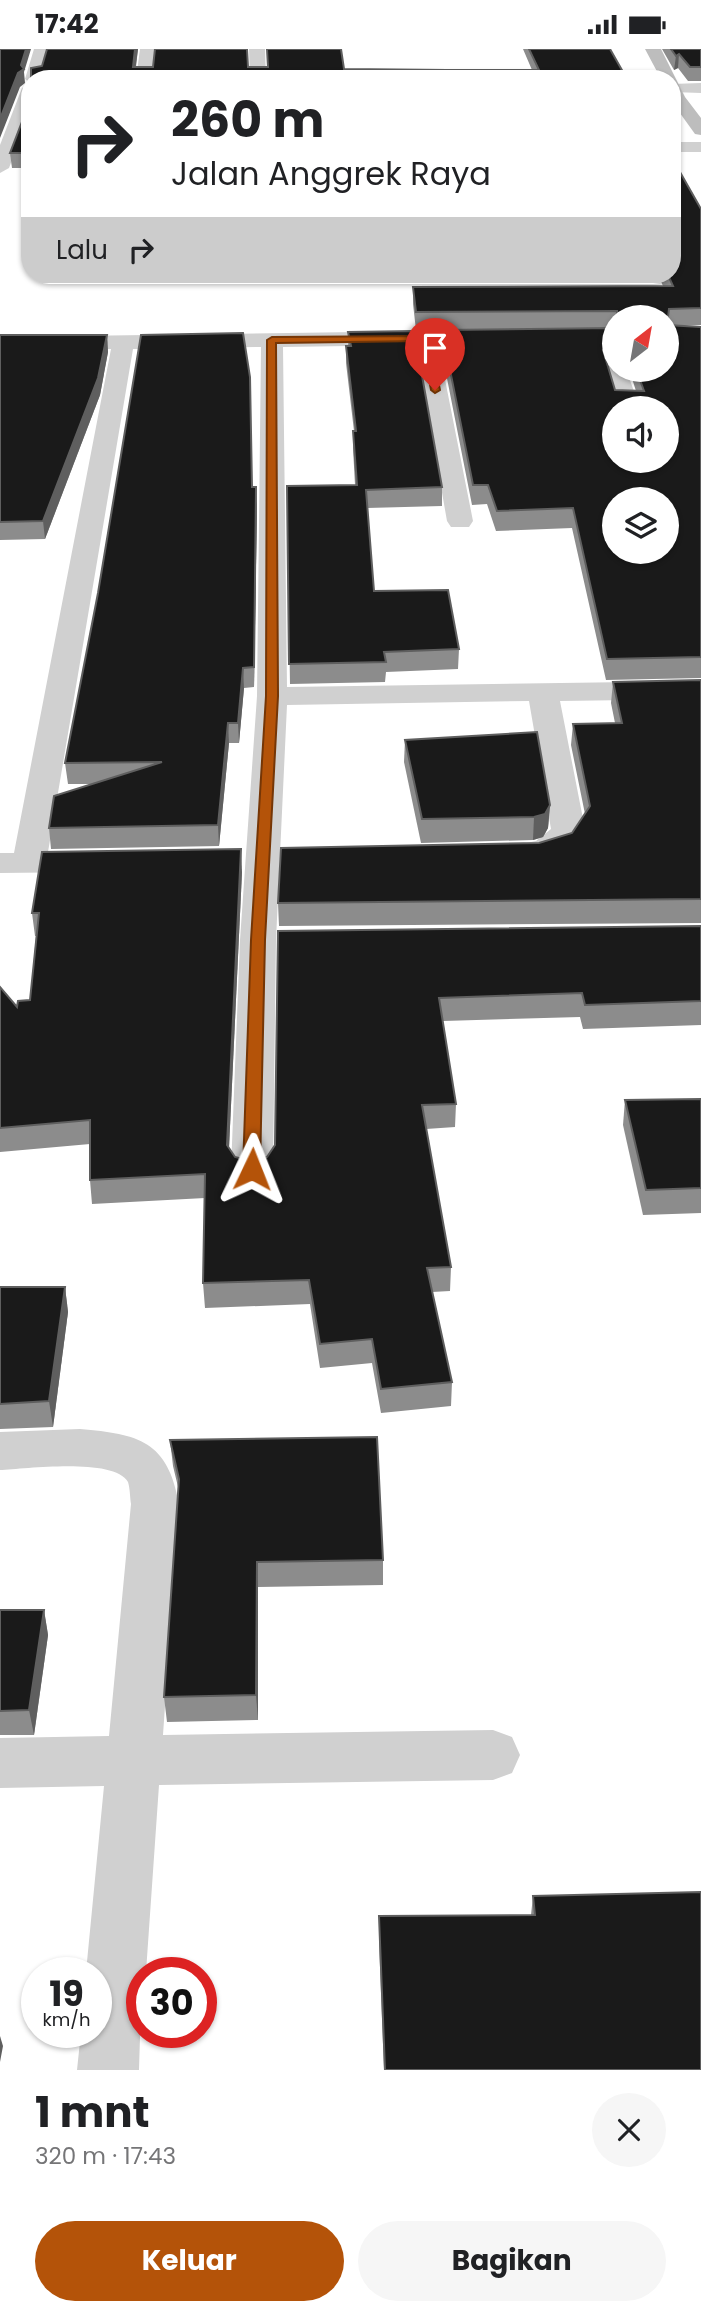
<!DOCTYPE html>
<html lang="id">
<head>
<meta charset="utf-8">
<style>
  body { margin:0; font-family:Poppins,sans-serif; background:#f6f6f6; color:#202124; height:100vh; display:flex; flex-direction:column; font-size:26px; white-space:nowrap }
  * { box-sizing:border-box; margin:0 }
  p { font-size:23px; color:#757577 }
  .icon { flex:none; width:38px; height:38px; fill:none; stroke:currentColor; stroke-width:2; stroke-linecap:round; stroke-linejoin:round }
  .map { position:relative; height:2021px; overflow:hidden }
  .drawer { display:flex; flex-direction:column; background:#fff; flex:1 }
  .drawer>* { flex:none }
  .guide { position:absolute; left:21px; top:21px; width:660px; height:214px; border-radius:28px; box-shadow:0 2px 5px #0004; background:#fff; color:#202124; overflow:hidden }
  .needle { width:46px; rotate:31deg }
  .fabs { position:absolute; left:602px; top:256px; display:grid; gap:14px }
  .fabs a { display:grid; place-items:center; width:77px; height:77px; border-radius:50%; background:#fff; box-shadow:0 2px 5px #0004; font-size:35px }
  .speed { position:absolute; left:21px; top:1908px; display:flex; gap:14px; font-size:35px; font-weight:700; text-align:center }
  .speed>* { display:grid; place-content:center; width:91px; height:91px; border-radius:50%; background:#fff; box-shadow:0 2px 5px #0004; line-height:1 }
  .speed small { font-size:18px; font-weight:400 }
  .speed .limit { border:10px solid #d22; background:#fff; color:#111 }
  .pin { position:absolute; display:grid; place-items:center; width:60px; height:60px; color:#fff; margin:-72px -30px; border-radius:50% 50% 50% 0; rotate:-45deg; box-shadow:0 0 7px #0007 }
  .pin .icon { rotate:45deg }
  .me { position:absolute; width:77px; margin:-38px; rotate:2deg; stroke-linejoin:round; filter:drop-shadow(0 0 5px #0008) }
  .turn { display:flex; align-items:center; gap:24px; height:147px; padding:0 35px; font-size:32px }
  .turn .icon { width:91px; height:91px; stroke-width:2.5 }
  .turn b { display:block; font-size:49px; line-height:60px }
  .then { display:flex; align-items:center; height:66px; padding:0 35px; background:#0003; gap:14px; font-size:26px }
  .round { display:grid; place-items:center; flex:none; width:74px; height:74px; border-radius:37px; background:#f6f6f6 }
  .overview { display:flex; align-items:center; justify-content:space-between; height:119px; padding:0 35px }
  h1 { font-size:42px; font-weight:700; line-height:52px }
  .primary-button { display:flex; gap:14px; margin-top:auto; padding:14px 35px }
  .primary-button a { flex:1; height:80px; border-radius:42px; background:#b45309; color:#fff; font-size:28px; font-weight:700; line-height:80px; text-align:center }
  .primary-button a+a { background:#f6f6f6; color:#202124 }
  .status { display:flex; justify-content:space-between; align-items:center; height:49px; padding:0 35px; background:#fff; direction:ltr }
  .status svg { height:19px; fill:currentColor }
  .map>svg:first-child { display:block }
  .lines { fill:none; stroke-linecap:round; stroke-linejoin:round }
  .street { fill:#d0d0d0; fill-rule:evenodd }
  .secondary { fill:#bdbdbd; fill-rule:evenodd }
  .wall { fill:#8c8c8c; fill-rule:evenodd }
  .shaded-wall { fill:#5f5f5f }
  .building { fill:#1a1a1a; stroke:#5f5f5f; stroke-width:2; fill-rule:evenodd }
  .route { fill:#b45309; stroke:#753606; stroke-width:2 }
</style>
</head>
<body>
<div class="status"><b>17:42</b><svg viewBox="0 0 49 12"><path d="M0 12V9h3v3zM5 12V6h3v6zM10 12V3h3v9zM15 12V0h3v12zM26 1h20v11H26zM47 4h2v5h-2z"/></svg></div>
<div class="map">
<svg width="701" height="2021" viewBox="0 0 701 2021">
  <rect width="100%" height="100%" fill="#fff"/>
  <g class="lines">
    <g class="street">
      <path d="M 34,0 L 50,0 L 41,30 L 30,30 L 30,34 L 25,30 Z"/>
      <path d="M 140,0 L 156,0 L 152,30 L 136,30 Z"/>
      <path d="M 249,0 L 265,0 L 266,30 L 250,30 Z"/>
      <path d="M 30,34 L 30,62 L 9,119 L 0,124 L 0,96 L 22,39 Z"/>
      <path d="M 701,34 L 701,44 L 672,43 L 672,35 Z"/>
      <rect x="672" y="93" width="29" height="10"/>
      <path d="M 495,281 L 506,288 L 503,293 L 438,295 L 473,472 L 469,478 L 451,478 L 447,472 L 416,296 L 283,298 L 287,638 L 701,632 L 701,650 L 560,652 L 585,780 C 566,807 540,820 507,812 L 502,805 L 507,798 L 536,792 L 551,780 L 529,652 L 287,656 L 276,891 L 273,1120 L 267,1130 L 252,1134 L 237,1130 L 231,1120 L 240,891 L 257,647 L 261,298 L 133,300 L 48,803 L 104,806 L 109,813 L 104,820 L 92,823 L 0,824 L 0,804 L 14,804 L 111,300 L 0,302 L 0,288 Z"/>
      <path d="M 614,313 L 614,320 L 626,320 L 640,359 L 616,359 L 604,320 Z"/>
      <path d="M 80,1380 C 139,1385 168,1392 179,1455 L 163,1686 L 493,1681 L 512,1688 L 520,1706 L 512,1724 L 493,1731 L 159,1736 L 146,1923 L 142,1923 L 139,2021 L 77,2021 L 81,1983 L 96,1983 L 96,1923 L 86,1923 L 104,1737 L 0,1739 L 0,1689 L 109,1687 L 131,1455 C 130,1449 130,1439 128,1433 C 114,1408 25,1420 0,1421 L 0,1383 Z"/>
    </g>
    <path class="secondary" d="M 645,0 L 661,0 L 685,48 L 701,69 L 701,86 L 695,85 L 672,53 L 672,30 L 661,30 Z"/>
  </g>
  <g class="wall">
    <path d="M 47,0 L 138,0 L 136,18 L 248,18 L 344,20 L 532,21 L 523,0 L 610,0 L 627,30 L 42,17 Z"/>
    <path d="M 662,0 L 701,0 L 701,32 L 688,32 L 678,19 L 674,21 Z"/>
    <path d="M 30,52 L 30,119 L 12,119 L 10,104 Z"/>
    <path d="M 701,160 L 701,276 L 680,277 L 701,278 L 701,629 L 606,631 L 572,479 L 496,482 L 487,455 L 472,456 L 441,299 L 442,281 L 605,279 L 416,281 L 413,255 L 413,238 L 663,237 L 658,226 L 672,226 ZM 614,268 L 667,268 L 667,320 L 629,320 L 636,342 L 615,341 L 607,315 L 614,310 Z"/>
    <path d="M 348,283 L 442,438 L 442,457 L 367,459 L 374,542 L 459,600 L 458,620 L 386,623 L 385,633 L 290,635 L 287,437 L 355,436 L 353,399 L 354,382 L 346,314 L 346,297 L 348,297 Z"/>
    <path d="M 0,286 L 107,286 L 108,303 L 100,346 L 45,490 L 0,491 Z"/>
    <path d="M 252,438 L 257,456 L 254,638 L 244,639 L 239,694 L 229,694 L 219,797 L 51,800 L 49,779 L 93,735 L 68,735 L 65,714 Z"/>
    <path d="M 701,631 L 701,874 L 279,877 L 278,854 L 539,794 L 572,784 L 585,765 L 571,696 L 573,675 L 615,674 L 611,654 L 613,633 Z"/>
    <path d="M 405,691 L 550,756 L 548,779 L 543,788 L 533,791 L 421,794 L 404,713 Z"/>
    <path d="M 242,823 L 229,1099 L 235,1108 L 250,1112 L 267,1108 L 275,1096 L 278,882 L 701,877 L 701,976 L 583,980 L 580,968 L 443,972 L 456,1055 L 455,1078 L 426,1080 L 451,1218 L 450,1242 L 432,1243 L 452,1333 L 451,1357 L 381,1364 L 372,1314 L 320,1319 L 310,1255 L 205,1259 L 203,1234 L 205,1149 L 92,1155 L 90,1131 L 90,1095 L 0,1103 L 0,938 L 17,958 L 30,951 L 36,887 L 35,887 L 32,864 Z"/>
    <path d="M 701,1050 L 701,1164 L 643,1166 L 623,1076 L 625,1051 Z"/>
    <path d="M 0,1238 L 65,1238 L 68,1263 L 53,1378 L 0,1380 Z"/>
    <path d="M 170,1391 L 383,1511 L 383,1536 L 258,1538 L 258,1671 L 167,1673 L 164,1648 L 179,1442 L 173,1417 Z"/>
    <path d="M 0,1561 L 44,1561 L 48,1586 L 34,1686 L 0,1686 Z"/>
    <path d="M 533,1847 L 701,2021 L 384,2021 L 379,1893 L 379,1867 L 531,1866 Z"/>
  </g>
  <g class="shaded-wall">
    <path d="M 26,0 L 31,0 L 24,23 L 25,34 L 20,38 L 0,89 L 0,70 L 21,16 Z"/>
    <path d="M 135,0 L 138,0 L 134,30 L 133,18 Z"/>
    <path d="M 679,5 L 678,19 L 674,21 L 676,7 Z"/>
    <path d="M 107,286 L 108,303 L 100,346 L 45,490 L 43,472 Z"/>
    <path d="M 614,294 L 614,310 L 602,319 L 603,301 Z"/>
    <path d="M 256,438 L 257,456 L 254,638 L 254,618 Z"/>
    <path d="M 243,619 L 244,639 L 239,694 L 238,674 Z"/>
    <path d="M 228,674 L 229,694 L 219,797 L 218,776 Z"/>
    <path d="M 550,756 L 548,779 L 543,788 L 533,791 L 534,768 Z"/>
    <path d="M 241,800 L 242,823 L 228,1120 L 227,1096 Z"/>
    <path d="M 65,1238 L 68,1263 L 53,1378 L 49,1352 Z"/>
    <path d="M 257,1513 L 258,1538 L 258,1671 L 256,1646 Z"/>
    <path d="M 44,1561 L 48,1586 L 34,1686 L 29,1661 Z"/>
    <path d="M 0,1987 L 3,1997 L 0,2013 Z"/>
  </g>
  <g class="building">
    <path d="M 0,0 L 26,0 L 21,16 L 24,20 L 18,24 L 0,70 Z"/>
    <path d="M 47,0 L 135,0 L 133,18 L 153,18 L 155,0 L 247,0 L 248,18 L 268,18 L 267,0 L 341,0 L 344,20 L 447,21 L 539,21 L 529,0 L 610,0 L 627,30 L 31,30 L 31,19 L 42,17 Z"/>
    <path d="M 671,0 L 701,0 L 701,18 L 690,18 L 679,5 L 676,7 Z"/>
    <path d="M 30,52 L 30,104 L 10,104 Z"/>
    <path d="M 672,109 L 701,160 L 701,259 L 669,260 L 667,276 L 701,278 L 701,608 L 607,610 L 573,459 L 497,462 L 488,436 L 473,436 L 442,281 L 614,279 L 614,294 L 603,301 L 615,341 L 644,342 L 636,320 L 667,320 L 667,268 L 617,268 L 617,262 L 416,263 L 413,238 L 673,237 L 668,226 L 672,226 ZM 614,359 L 667,359 L 667,411 L 614,411 ZM 614,450 L 667,450 L 667,502 L 614,502 Z"/>
    <path d="M 414,282 L 442,438 L 366,441 L 374,542 L 448,541 L 459,600 L 384,603 L 386,613 L 289,615 L 287,437 L 357,436 L 353,382 L 356,382 L 346,297 L 351,297 L 348,283 Z"/>
    <path d="M 243,284 L 250,328 L 252,438 L 256,438 L 254,618 L 243,619 L 238,674 L 228,674 L 218,776 L 49,779 L 54,747 L 162,713 L 65,714 L 98,544 L 141,286 Z"/>
    <path d="M 0,286 L 107,286 L 98,329 L 43,472 L 0,473 Z"/>
    <path d="M 701,631 L 701,850 L 278,854 L 281,799 L 539,794 L 572,784 L 590,757 L 573,675 L 622,674 L 613,633 Z"/>
    <path d="M 537,683 L 550,756 L 545,765 L 534,768 L 422,770 L 405,691 Z"/>
    <path d="M 241,800 L 227,1096 L 235,1108 L 250,1112 L 267,1108 L 275,1096 L 278,882 L 701,877 L 701,952 L 585,956 L 582,944 L 439,949 L 456,1055 L 422,1056 L 451,1218 L 427,1219 L 452,1333 L 381,1340 L 372,1290 L 320,1295 L 309,1231 L 203,1234 L 205,1125 L 90,1131 L 90,1071 L 0,1079 L 0,938 L 17,958 L 18,952 L 30,951 L 39,864 L 32,864 L 42,803 Z"/>
    <path d="M 701,1050 L 701,1139 L 646,1141 L 625,1051 Z"/>
    <path d="M 0,1238 L 65,1238 L 49,1352 L 0,1355 Z"/>
    <path d="M 377,1388 L 383,1511 L 257,1513 L 256,1646 L 164,1648 L 179,1430 L 170,1391 Z"/>
    <path d="M 0,1561 L 44,1561 L 29,1661 L 0,1662 Z"/>
    <path d="M 701,1843 L 701,2021 L 385,2021 L 379,1867 L 535,1866 L 533,1847 Z"/>
  </g>
  <path class="route" d="M 429,287 L 440,341 L 435,344 L 431,341 L 422,292 L 276,294 L 278,647 L 265,891 L 260,1120 L 252,1126 L 243,1120 L 251,891 L 266,647 L 267,291 L 272,288 Z"/>
</svg>
<div class="fabs">
<a><svg class="needle" viewBox="-14 -14 28 28"><path d="M0-13l5 13h-10z" fill="#e53935"/><path d="M0 13l5-13h-10z" fill="#757577"/></svg></a>
<a><svg class="icon" aria-label="sound" viewBox="0 0 24 24"><path d="M4 9h4l5-4v14l-5-4H4zM17 9q2 3 0 6"/></svg></a>
<a><svg class="icon" aria-label="layers" viewBox="0 0 24 24"><path d="M12 4l9 5-9 5-9-5zM3 14l9 5 9-5"/></svg></a>
</div>
<div class="speed"><div>19<small>km/h</small></div><div class="limit">30</div></div>
<div class="pin" style="left:435px;top:341px;background:#d93025"><svg class="icon" aria-label="arrive" viewBox="0 0 24 24"><path d="M6 21V4h12l-3 4 3 4H6"/></svg></div>
<svg class="me" style="left:252px;top:1120px" viewBox="-20 -20 40 40"><path d="M0-17L14 15 0 8-14 15z" fill="#b45309" stroke="#fff" stroke-width="4"/></svg>
<div class="guide">
<div class="turn"><svg class="icon" aria-label="right" viewBox="0 0 24 24"><path d="M7 20v-9h11M14 6l5 5-5 5"/></svg><div><b>260 m</b>Jalan Anggrek Raya</div></div>
<div class="then">Lalu<svg class="icon" aria-label="right" viewBox="0 0 24 24"><path d="M7 20v-9h11M14 6l5 5-5 5"/></svg></div>
</div>
</div>
<section class="drawer">
<div class="overview"><div><h1>1 mnt</h1><p>320 m · 17:43</p></div><a class="round"><svg class="icon" aria-label="close" viewBox="0 0 24 24"><path d="M6 6l12 12M18 6L6 18"/></svg></a></div>
<div class="primary-button"><a>Keluar</a><a>Bagikan</a></div>
</section>
</body>
</html>
